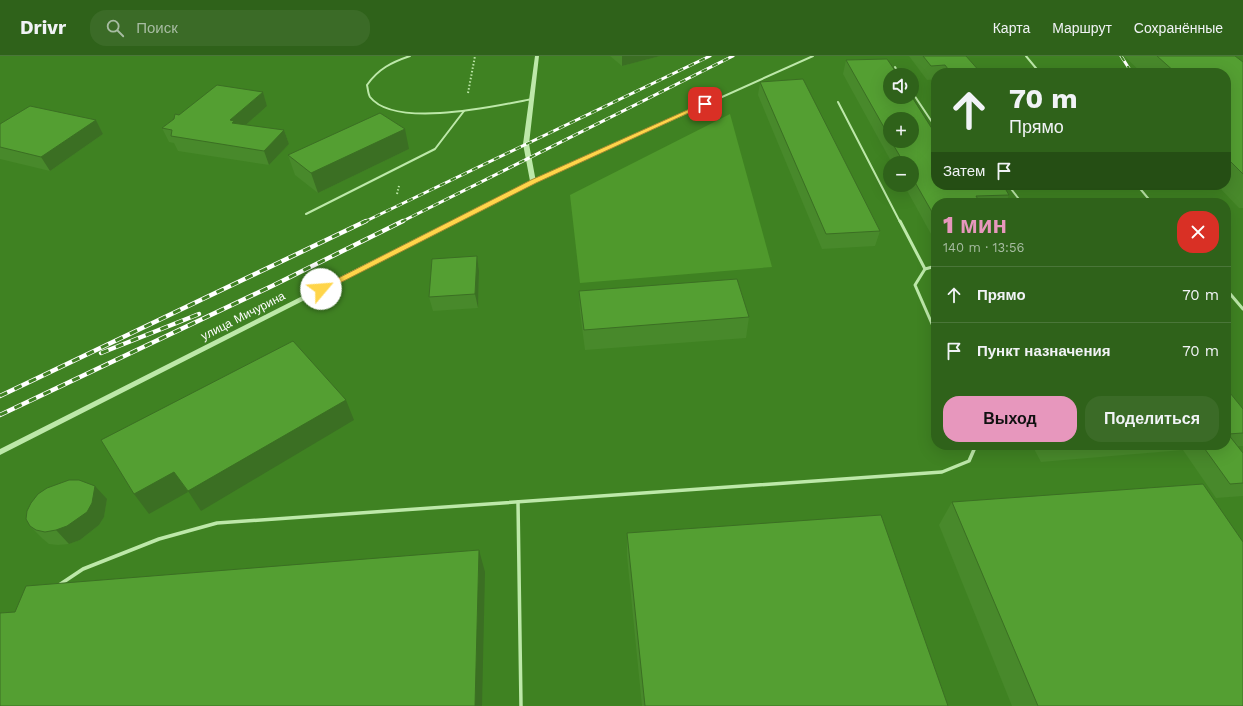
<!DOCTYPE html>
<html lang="ru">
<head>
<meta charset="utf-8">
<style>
  body { margin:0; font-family:"Work Sans",sans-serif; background:#3b6b27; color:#f1f3f6; height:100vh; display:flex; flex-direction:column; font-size:15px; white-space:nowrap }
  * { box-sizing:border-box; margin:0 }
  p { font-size:13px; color:#a7bca2 }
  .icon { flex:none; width:22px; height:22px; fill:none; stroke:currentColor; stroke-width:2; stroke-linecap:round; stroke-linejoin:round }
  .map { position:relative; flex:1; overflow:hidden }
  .details { position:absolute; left:931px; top:142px; width:300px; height:252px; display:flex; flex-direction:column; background:#2f621a; border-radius:16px; box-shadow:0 4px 16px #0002 }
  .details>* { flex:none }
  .top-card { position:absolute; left:931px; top:12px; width:300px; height:122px; border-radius:16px; box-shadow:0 4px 16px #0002; background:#2f621a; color:#f1f3f6; overflow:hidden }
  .tools { position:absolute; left:883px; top:12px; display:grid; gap:8px }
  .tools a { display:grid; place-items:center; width:36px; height:36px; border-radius:50%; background:#2f621a; box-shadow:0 4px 16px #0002; font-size:20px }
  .pin { position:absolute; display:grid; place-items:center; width:34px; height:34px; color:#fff; margin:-17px; border-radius:8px; box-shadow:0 2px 6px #0006 }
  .me { position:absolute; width:44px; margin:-22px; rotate:63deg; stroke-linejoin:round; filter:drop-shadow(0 0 3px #0008) }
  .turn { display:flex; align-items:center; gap:14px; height:84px; padding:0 12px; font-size:18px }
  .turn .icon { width:52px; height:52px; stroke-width:2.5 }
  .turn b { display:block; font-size:28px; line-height:34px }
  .then { display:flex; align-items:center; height:38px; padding:0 12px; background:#0003; gap:8px; font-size:15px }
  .round { display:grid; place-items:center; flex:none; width:42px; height:42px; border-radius:16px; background:#3b6b27 }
  .summary { display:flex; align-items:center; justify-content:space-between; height:68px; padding:0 12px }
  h1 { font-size:24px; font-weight:800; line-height:30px; color:#e797bd }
  .action { display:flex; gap:8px; margin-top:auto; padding:8px 12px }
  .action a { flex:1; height:46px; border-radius:16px; background:#e797bd; color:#111; font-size:16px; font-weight:800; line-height:46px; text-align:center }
  .action a+a { background:#3b6b27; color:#f1f3f6 }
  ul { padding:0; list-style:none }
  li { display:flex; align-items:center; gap:12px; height:56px; padding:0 12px; border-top:1px solid #4a7639 }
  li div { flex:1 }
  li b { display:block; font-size:15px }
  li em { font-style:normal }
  header { display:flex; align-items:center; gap:24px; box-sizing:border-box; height:56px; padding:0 20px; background:#2f621a; border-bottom:1px solid #4a7639 }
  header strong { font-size:19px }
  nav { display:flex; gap:22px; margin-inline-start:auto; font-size:14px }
  .search { width:280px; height:36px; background:#3b6b27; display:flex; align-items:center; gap:10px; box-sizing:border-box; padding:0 14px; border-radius:16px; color:#a7bca2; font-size:15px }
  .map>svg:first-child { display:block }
  .green { fill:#4f992c }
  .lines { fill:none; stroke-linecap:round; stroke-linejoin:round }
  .path { stroke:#bde8a9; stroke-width:2; stroke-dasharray:1.5 2; stroke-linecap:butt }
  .service-far2 { stroke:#bde8a9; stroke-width:2 }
  .service-far1 { stroke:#bde8a9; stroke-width:3 }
  .service { stroke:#bde8a9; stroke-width:3.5 }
  .tertiary { fill:#bde8a9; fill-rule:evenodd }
  .rail-far1-casing { stroke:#fff; stroke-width:3 }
  .rail-casing { stroke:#fff; stroke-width:4.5 }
  .rail-far1 { stroke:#3f8222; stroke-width:2; stroke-dasharray:6; stroke-linecap:butt }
  .rail { stroke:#3f8222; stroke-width:3; stroke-dasharray:8; stroke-linecap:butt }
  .wall { fill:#48892b; fill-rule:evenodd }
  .shaded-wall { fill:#3b6f23 }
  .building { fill:#549f32; stroke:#3b6f23 }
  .route { fill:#ffd54a; stroke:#a68a30 }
  .labels { text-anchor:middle; stroke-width:4; stroke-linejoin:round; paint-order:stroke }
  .street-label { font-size:12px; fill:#fff; stroke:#3f8222 }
</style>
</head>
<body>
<header>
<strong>Drivr</strong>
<div class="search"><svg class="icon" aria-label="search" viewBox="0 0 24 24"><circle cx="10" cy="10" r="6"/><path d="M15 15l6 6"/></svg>Поиск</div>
<nav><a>Карта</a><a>Маршрут</a><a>Сохранённые</a></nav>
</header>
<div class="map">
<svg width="1243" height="650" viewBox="0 0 1243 650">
  <rect width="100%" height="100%" fill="#3f8222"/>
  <path class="green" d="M 730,58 L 772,211 L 580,227 L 570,139 Z"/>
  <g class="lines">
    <g class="path">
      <path d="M 468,37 L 475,0"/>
      <path d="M 397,138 L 399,130"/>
    </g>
    <g class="service-far2">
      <path d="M 410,0 C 392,6 378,13 367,29 C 368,33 368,38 370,41 C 395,73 496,50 532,43"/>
      <path d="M 1026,0 L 1040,17"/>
      <path d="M 895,11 L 900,19"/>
      <path d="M 912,36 L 936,72"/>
      <path d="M 838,46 L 900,166"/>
      <path d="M 533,126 L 813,0"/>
      <path d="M 1008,129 L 1022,147"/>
      <path d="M 1137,129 L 1152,147"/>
      <path d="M 306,158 L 435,93 L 464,55"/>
    </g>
    <g class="service-far1">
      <path d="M 900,165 L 925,213"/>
      <path d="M 936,210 L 925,213 L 915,229 L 936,277"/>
      <path d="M 1226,233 L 1243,253"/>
    </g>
    <g class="service">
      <path d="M 518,446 L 521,650"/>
      <path d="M 59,529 L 83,513 L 159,483 L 217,467 L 942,416 L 969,405 L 976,389"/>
    </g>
    <path class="tertiary" d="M 535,0 L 539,0 L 529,88 L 536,126 L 535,127 L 0,399 L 0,393 L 530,125 L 523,88 Z"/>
    <defs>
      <g id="rail-far1">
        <path d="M 1121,0 L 1132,17"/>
        <path d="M 364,166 L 710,0"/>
        <path d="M 401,166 L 733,0"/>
      </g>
      <g id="rail">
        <path d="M 101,297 L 199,258"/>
        <path d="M 0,340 L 366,165"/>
        <path d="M 0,359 L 272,230 L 403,165"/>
      </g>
    </defs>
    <use href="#rail-far1" class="rail-far1-casing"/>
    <use href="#rail" class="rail-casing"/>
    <use href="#rail-far1" class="rail-far1"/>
    <use href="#rail" class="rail"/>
  </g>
  <g class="wall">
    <path d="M 610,0 L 660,0 L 622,10 Z"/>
    <path d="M 909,0 L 966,0 L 981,17 L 936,17 L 936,23 L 927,24 Z"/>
    <path d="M 1124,0 L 1235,0 L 1243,6 L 1243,152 L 1239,152 L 1217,129 L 1226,129 L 1226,17 L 1142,17 Z"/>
    <path d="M 887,3 L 898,19 L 890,19 L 890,41 L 912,41 L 936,79 L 936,129 L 1003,129 L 1009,139 L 1006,147 L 936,147 L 936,178 L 931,178 L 904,129 L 912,129 L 912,107 L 892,107 L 843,18 L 846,4 ZM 890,63 L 912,63 L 912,85 L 890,85 Z"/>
    <path d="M 760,26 L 880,175 L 875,190 L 822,193 L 758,39 Z"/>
    <path d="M 263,36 L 267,50 L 246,69 L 284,74 L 289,88 L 269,109 L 178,95 L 174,87 L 169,86 L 162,72 L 179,59 Z"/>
    <path d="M 96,64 L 103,78 L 50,115 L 0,103 L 0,68 Z"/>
    <path d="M 409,93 L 318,137 L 295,119 L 288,99 Z"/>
    <path d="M 477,200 L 479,215 L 478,252 L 433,255 L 429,241 Z"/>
    <path d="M 579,235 L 749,261 L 746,282 L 585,294 L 580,256 Z"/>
    <path d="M 1226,332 L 1243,353 L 1243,390 L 1238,390 L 1243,397 L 1243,440 L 1216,442 L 1183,394 L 1041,406 L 1032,389 L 1226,389 Z"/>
    <path d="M 107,443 L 104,461 L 99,469 L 80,484 L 69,488 L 58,489 L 49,488 L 43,483 L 30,470 Z"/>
    <path d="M 952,446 L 1243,650 L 1012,650 L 939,469 Z"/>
    <path d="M 627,477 L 948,650 L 642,650 L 627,500 Z"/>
  </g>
  <g class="shaded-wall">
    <path d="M 622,0 L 660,0 L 622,10 Z"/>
    <path d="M 263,36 L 267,50 L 238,76 L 230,64 Z"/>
    <path d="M 96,64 L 103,78 L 50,115 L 41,101 Z"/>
    <path d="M 405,73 L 409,93 L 318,137 L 311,117 Z"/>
    <path d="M 284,74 L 289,88 L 269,109 L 264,95 Z"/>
    <path d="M 477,200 L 479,215 L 478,252 L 475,238 Z"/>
    <path d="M 346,344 L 354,364 L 201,455 L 188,435 Z"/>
    <path d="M 174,416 L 188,436 L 149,458 L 134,438 Z"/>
    <path d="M 95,430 L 107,443 L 104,461 L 99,469 L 80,484 L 69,488 L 56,474 Z"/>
    <path d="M 479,494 L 485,516 L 482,650 L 475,650 Z"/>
  </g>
  <g class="building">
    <path d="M 923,0 L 966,0 L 981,17 L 951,17 L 945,9 L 931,10 Z"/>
    <path d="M 1157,0 L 1235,0 L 1243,6 L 1243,118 L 1226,101 L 1226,66 L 1230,66 L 1226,63 L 1226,17 L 1176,17 Z"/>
    <path d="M 887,3 L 898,19 L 890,19 L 890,41 L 912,41 L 936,79 L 936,129 L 1003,129 L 1009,139 L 976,140 L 980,147 L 936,147 L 936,163 L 912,121 L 912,107 L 904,107 L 891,85 L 912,85 L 912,63 L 890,63 L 890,82 L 846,4 Z"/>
    <path d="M 803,23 L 880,175 L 826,178 L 760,26 Z"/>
    <path d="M 217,29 L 263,36 L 230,64 L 234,65 L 232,67 L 284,74 L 264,95 L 171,80 L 172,74 L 162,72 L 174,63 L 175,58 L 179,59 Z"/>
    <path d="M 30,50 L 96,64 L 41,101 L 0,91 L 0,68 Z"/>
    <path d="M 380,57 L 405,73 L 311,117 L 288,99 Z"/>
    <path d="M 477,200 L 475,238 L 429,241 L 432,203 Z"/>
    <path d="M 737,223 L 749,261 L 584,274 L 579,235 Z"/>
    <path d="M 293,285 L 346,344 L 188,435 L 174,416 L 134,438 L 101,384 Z"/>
    <path d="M 1226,332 L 1243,353 L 1243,377 L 1228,378 L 1243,397 L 1243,427 L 1230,428 L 1202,389 L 1226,389 Z"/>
    <path d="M 1049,389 L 1083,389 L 1051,392 Z"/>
    <path d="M 69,424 L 79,424 L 95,430 L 92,447 L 87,456 L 67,470 L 56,474 L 45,476 L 36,474 L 30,470 L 26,463 L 27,455 L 31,447 L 38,438 L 47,432 Z"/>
    <path d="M 1203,428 L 1243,486 L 1243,650 L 1038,650 L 952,446 Z"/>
    <path d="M 881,459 L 948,650 L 645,650 L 627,477 Z"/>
    <path d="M 479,494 L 475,650 L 0,650 L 0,557 L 15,556 L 26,530 Z"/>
  </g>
  <path class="route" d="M 703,47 L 708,48 L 536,127 L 324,235 L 321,236 L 317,233 L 531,124 Z"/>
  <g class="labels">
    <g class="street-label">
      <text transform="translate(243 260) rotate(-27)" y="4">улица Мичурина</text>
    </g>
  </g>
</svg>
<div class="tools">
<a><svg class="icon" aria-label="sound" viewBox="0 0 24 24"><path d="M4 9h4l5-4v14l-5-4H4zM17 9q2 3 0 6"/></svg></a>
<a>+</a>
<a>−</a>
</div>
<div class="pin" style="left:705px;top:48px;background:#d93025"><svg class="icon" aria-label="arrive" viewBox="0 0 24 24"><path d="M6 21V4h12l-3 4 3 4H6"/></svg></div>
<svg class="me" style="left:321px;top:233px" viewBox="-20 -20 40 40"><circle r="19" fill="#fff"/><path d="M0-13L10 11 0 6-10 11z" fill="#ffd54a"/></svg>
<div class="top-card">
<div class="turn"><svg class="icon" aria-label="ahead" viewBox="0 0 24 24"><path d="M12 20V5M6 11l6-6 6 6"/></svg><div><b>70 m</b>Прямо</div></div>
<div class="then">Затем<svg class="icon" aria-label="arrive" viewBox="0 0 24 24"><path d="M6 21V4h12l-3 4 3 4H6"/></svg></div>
</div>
<section class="details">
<div class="summary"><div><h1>1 мин</h1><p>140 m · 13:56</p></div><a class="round" style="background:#d93025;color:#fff"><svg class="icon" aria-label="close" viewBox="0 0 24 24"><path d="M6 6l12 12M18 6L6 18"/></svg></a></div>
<ul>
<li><svg class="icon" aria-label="ahead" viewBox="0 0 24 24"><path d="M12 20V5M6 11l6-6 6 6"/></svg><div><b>Прямо</b></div><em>70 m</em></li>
<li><svg class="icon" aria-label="arrive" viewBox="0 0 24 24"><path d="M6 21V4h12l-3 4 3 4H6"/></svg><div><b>Пункт назначения</b></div><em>70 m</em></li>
</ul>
<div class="action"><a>Выход</a><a>Поделиться</a></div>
</section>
</div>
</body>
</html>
